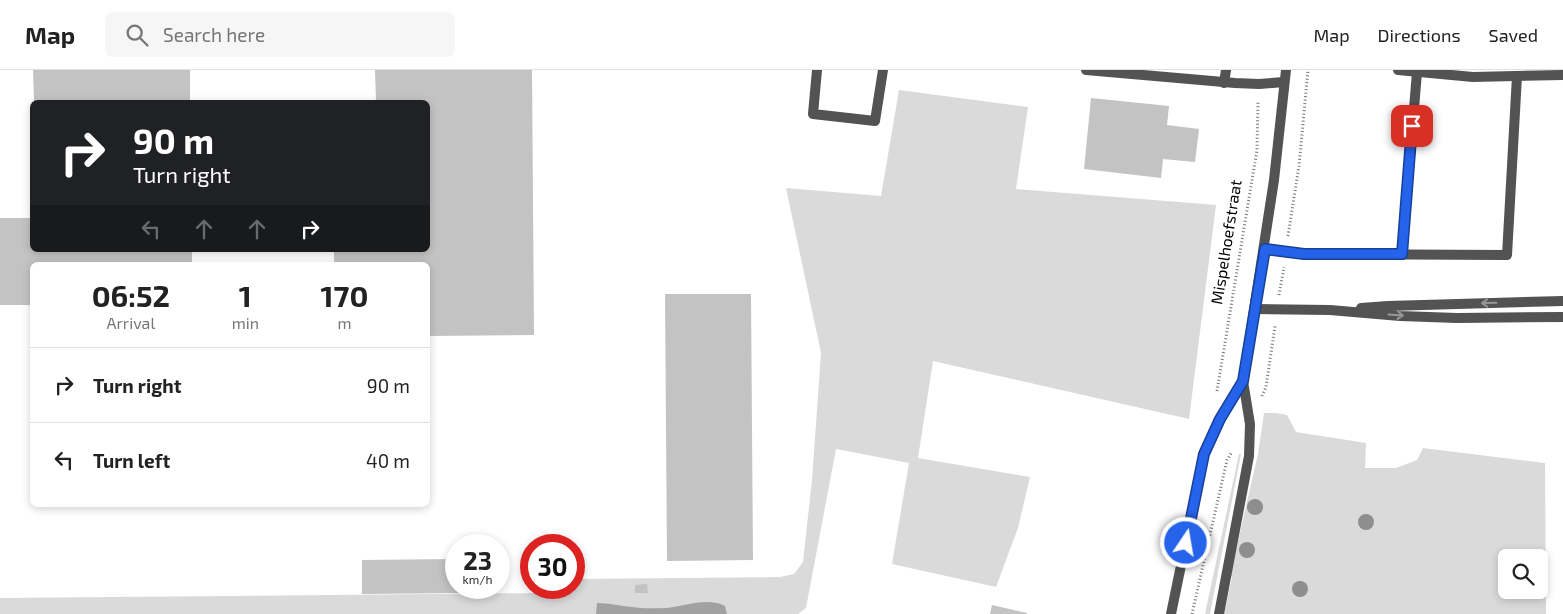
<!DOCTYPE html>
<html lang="en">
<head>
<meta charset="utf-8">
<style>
  body { margin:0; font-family:"Exo 2",sans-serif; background:#f6f6f6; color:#222; height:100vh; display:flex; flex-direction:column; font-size:19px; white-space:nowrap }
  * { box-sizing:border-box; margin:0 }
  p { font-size:16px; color:#767676 }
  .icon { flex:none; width:28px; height:28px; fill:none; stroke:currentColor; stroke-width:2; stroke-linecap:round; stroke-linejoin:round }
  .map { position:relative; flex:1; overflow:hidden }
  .side { position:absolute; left:30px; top:192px; width:400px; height:245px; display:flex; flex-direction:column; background:#fff; border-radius:8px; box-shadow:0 2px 8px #0003 }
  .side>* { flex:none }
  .hud { position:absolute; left:30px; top:30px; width:400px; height:152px; border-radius:8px; box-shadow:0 2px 8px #0003; background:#202124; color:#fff; overflow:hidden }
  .tools { position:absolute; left:1498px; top:479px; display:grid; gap:10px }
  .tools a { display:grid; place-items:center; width:50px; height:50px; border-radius:8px; background:#fff; box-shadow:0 2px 8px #0003; font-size:25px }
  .speed { position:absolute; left:445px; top:464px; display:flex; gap:10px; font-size:25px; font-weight:700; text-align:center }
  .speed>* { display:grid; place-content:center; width:65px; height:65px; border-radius:50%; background:#fff; box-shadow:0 2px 8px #0003; line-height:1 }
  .speed small { font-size:12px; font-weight:400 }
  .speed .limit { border:8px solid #d22; background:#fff; color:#111 }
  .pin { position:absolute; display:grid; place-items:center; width:42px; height:42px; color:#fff; margin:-21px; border-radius:10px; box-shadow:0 2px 8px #0006 }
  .me { position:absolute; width:55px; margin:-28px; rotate:12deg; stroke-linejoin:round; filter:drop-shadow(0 0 4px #0008) }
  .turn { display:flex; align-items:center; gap:18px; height:105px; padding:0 20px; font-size:22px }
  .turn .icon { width:65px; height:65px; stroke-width:2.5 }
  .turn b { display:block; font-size:35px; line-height:42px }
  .lanes { display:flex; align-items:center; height:48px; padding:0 20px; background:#0003; justify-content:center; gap:25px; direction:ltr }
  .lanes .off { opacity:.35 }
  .eta { display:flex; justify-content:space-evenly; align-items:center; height:85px; text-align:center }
  .eta b { font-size:30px; font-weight:700; line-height:35px }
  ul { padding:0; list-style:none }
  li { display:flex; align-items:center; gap:15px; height:75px; padding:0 20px; border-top:1px solid #e0e0e0 }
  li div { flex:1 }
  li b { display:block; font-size:19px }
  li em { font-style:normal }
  header { display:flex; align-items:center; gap:30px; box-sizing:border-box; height:70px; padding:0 25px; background:#fff; border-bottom:1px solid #e0e0e0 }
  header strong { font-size:24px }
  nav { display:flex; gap:28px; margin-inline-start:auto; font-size:18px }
  .search { width:350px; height:45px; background:#f6f6f6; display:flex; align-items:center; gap:12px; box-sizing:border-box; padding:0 18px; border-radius:8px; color:#767676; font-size:19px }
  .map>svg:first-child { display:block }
  .green { fill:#dadada; fill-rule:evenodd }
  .water { fill:#a1a1a1 }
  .building { fill:#c3c3c3 }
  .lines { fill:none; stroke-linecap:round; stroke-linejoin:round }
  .path { stroke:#757575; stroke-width:3; stroke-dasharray:1 2.5; stroke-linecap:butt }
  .service { stroke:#535353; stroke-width:10 }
  .minor { stroke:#535353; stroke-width:10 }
  .tree { fill:#8e8e8e }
  .oneway { stroke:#989898 }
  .route-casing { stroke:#184099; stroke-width:12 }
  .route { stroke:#2563eb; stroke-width:9 }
  .labels { text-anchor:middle; stroke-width:4; stroke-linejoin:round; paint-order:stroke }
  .street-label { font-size:16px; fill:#000; stroke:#fff }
</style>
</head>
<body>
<header>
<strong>Map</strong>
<div class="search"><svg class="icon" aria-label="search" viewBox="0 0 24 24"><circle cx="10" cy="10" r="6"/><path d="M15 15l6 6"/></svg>Search here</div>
<nav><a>Map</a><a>Directions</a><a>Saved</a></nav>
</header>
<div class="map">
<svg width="1563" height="544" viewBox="0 0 1563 544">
  <rect width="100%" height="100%" fill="#fff"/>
  <g class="green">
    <path d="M 899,20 L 1028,37 L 1016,119 L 1216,135 L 1189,349 L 933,291 L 918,388 L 1030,407 L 1018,458 L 996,517 L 892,494 L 909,393 L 836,379 L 806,538 L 798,544 L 0,544 L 0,528 L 546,523 L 548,518 L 574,518 L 574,509 L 780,507 L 794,504 L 803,492 L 812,410 L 821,283 L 786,118 L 881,126 Z"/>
    <path d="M 1264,343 L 1276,343 L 1287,345 L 1296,362 L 1366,373 L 1365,398 L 1396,398 L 1417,390 L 1423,378 L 1545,393 L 1546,544 L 1224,544 L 1232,507 L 1230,506 L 1258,384 ZM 1506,488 L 1539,488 L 1539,520 L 1506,520 Z"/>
    <path d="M 1239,384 L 1241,384 L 1210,544 L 1205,544 Z"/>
  </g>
  <path class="water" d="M 597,533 C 609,533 620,536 632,537 C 643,539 655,538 667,538 C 685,536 708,527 725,536 L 727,544 L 596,544 Z"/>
  <g class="building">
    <path d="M 33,0 L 190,0 L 190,32 L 34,32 Z"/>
    <path d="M 375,0 L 532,0 L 534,265 L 428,266 L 428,195 L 334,195 L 334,180 L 428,180 L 428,32 L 376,32 Z"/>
    <path d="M 1091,28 L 1169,36 L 1167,55 L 1199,59 L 1195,92 L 1163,89 L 1161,108 L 1084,99 Z"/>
    <path d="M 0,148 L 32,148 L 32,180 L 192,180 L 192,195 L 32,195 L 32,235 L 0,235 Z"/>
    <path d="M 665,224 L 751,224 L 753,490 L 667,491 Z"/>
    <path d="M 456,489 L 456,518 L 460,518 L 460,523 L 362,524 L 362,490 Z"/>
    <path d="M 647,514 L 648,523 L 635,523 L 635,515 Z"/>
    <path d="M 992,535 L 1027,543 L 1027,544 L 990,544 Z"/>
  </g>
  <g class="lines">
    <g class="path">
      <path d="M 1288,166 L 1299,96 L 1308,0"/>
      <path d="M 1279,225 L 1284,197"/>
      <path d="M 1217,321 L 1257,80 L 1258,31"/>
      <path d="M 1262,326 L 1266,317 L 1275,256"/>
      <path d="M 1192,544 L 1227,390 L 1232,382"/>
    </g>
    <g class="service">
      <path d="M 817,0 L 813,44 L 875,51 L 883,0"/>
      <path d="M 1086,0 L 1235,13 L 1259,14 L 1284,12"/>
      <path d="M 1398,0 L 1473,7 L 1563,5"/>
      <path d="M 1224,13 L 1226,0"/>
      <path d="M 1265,179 L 1304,184 L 1507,185 L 1517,6"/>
      <path d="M 1402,185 L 1417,2"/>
      <path d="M 1361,238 L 1388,236 L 1563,231"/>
      <path d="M 1255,239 L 1330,240 L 1400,246 L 1457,248 L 1563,247"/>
    </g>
    <g class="minor">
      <path d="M 1171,544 L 1204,384 L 1220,349 L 1243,311"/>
      <path d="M 1219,544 L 1249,386 L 1250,354 L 1243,311 L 1274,110 L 1286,0"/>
    </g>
  </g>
  <g class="tree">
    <circle cx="1255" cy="437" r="8"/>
    <circle cx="1366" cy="452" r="8"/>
    <circle cx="1247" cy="480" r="8"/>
    <circle cx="1300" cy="519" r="8"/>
  </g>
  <defs><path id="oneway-shaft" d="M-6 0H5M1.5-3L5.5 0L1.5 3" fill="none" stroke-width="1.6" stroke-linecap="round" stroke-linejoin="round" transform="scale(1.25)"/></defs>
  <g class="oneway">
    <use href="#oneway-shaft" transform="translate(1489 233) rotate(179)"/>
    <use href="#oneway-shaft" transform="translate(1396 245) rotate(4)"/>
  </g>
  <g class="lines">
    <defs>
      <path id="route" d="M 1186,473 L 1204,384 L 1220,349 L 1243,311 L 1265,179 L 1304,184 L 1402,184 L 1412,56"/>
    </defs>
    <use href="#route" class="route-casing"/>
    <use href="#route" class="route"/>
  </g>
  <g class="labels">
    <g class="street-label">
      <text transform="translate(1226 172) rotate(-81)" y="6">Mispelhoefstraat</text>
    </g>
  </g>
</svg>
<div class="tools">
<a><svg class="icon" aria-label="search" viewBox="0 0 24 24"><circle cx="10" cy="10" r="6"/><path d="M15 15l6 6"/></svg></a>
</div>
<div class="speed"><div>23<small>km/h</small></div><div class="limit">30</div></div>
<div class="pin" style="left:1412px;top:56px;background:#d93025"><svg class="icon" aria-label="arrive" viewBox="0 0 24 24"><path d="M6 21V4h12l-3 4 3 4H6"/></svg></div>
<svg class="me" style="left:1186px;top:473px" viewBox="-20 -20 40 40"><circle r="17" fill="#2563eb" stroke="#fff" stroke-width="3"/><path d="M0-11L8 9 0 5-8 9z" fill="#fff"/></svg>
<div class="hud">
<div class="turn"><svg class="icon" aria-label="right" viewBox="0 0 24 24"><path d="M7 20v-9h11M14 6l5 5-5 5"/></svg><div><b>90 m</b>Turn right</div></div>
<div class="lanes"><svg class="icon off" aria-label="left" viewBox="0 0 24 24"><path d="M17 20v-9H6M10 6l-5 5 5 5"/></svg><svg class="icon off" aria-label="ahead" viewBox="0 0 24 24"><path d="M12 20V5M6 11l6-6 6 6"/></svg><svg class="icon off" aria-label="ahead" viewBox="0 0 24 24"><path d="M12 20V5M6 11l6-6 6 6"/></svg><svg class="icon" aria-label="right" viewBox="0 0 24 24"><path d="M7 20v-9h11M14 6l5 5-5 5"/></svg></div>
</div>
<section class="side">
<div class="eta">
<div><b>06:52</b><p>Arrival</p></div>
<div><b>1</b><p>min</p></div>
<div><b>170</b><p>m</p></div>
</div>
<ul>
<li><svg class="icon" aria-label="right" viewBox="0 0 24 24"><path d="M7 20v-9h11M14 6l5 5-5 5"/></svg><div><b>Turn right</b></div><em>90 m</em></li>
<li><svg class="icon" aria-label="left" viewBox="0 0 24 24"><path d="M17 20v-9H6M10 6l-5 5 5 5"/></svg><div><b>Turn left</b></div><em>40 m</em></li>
</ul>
</section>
</div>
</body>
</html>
